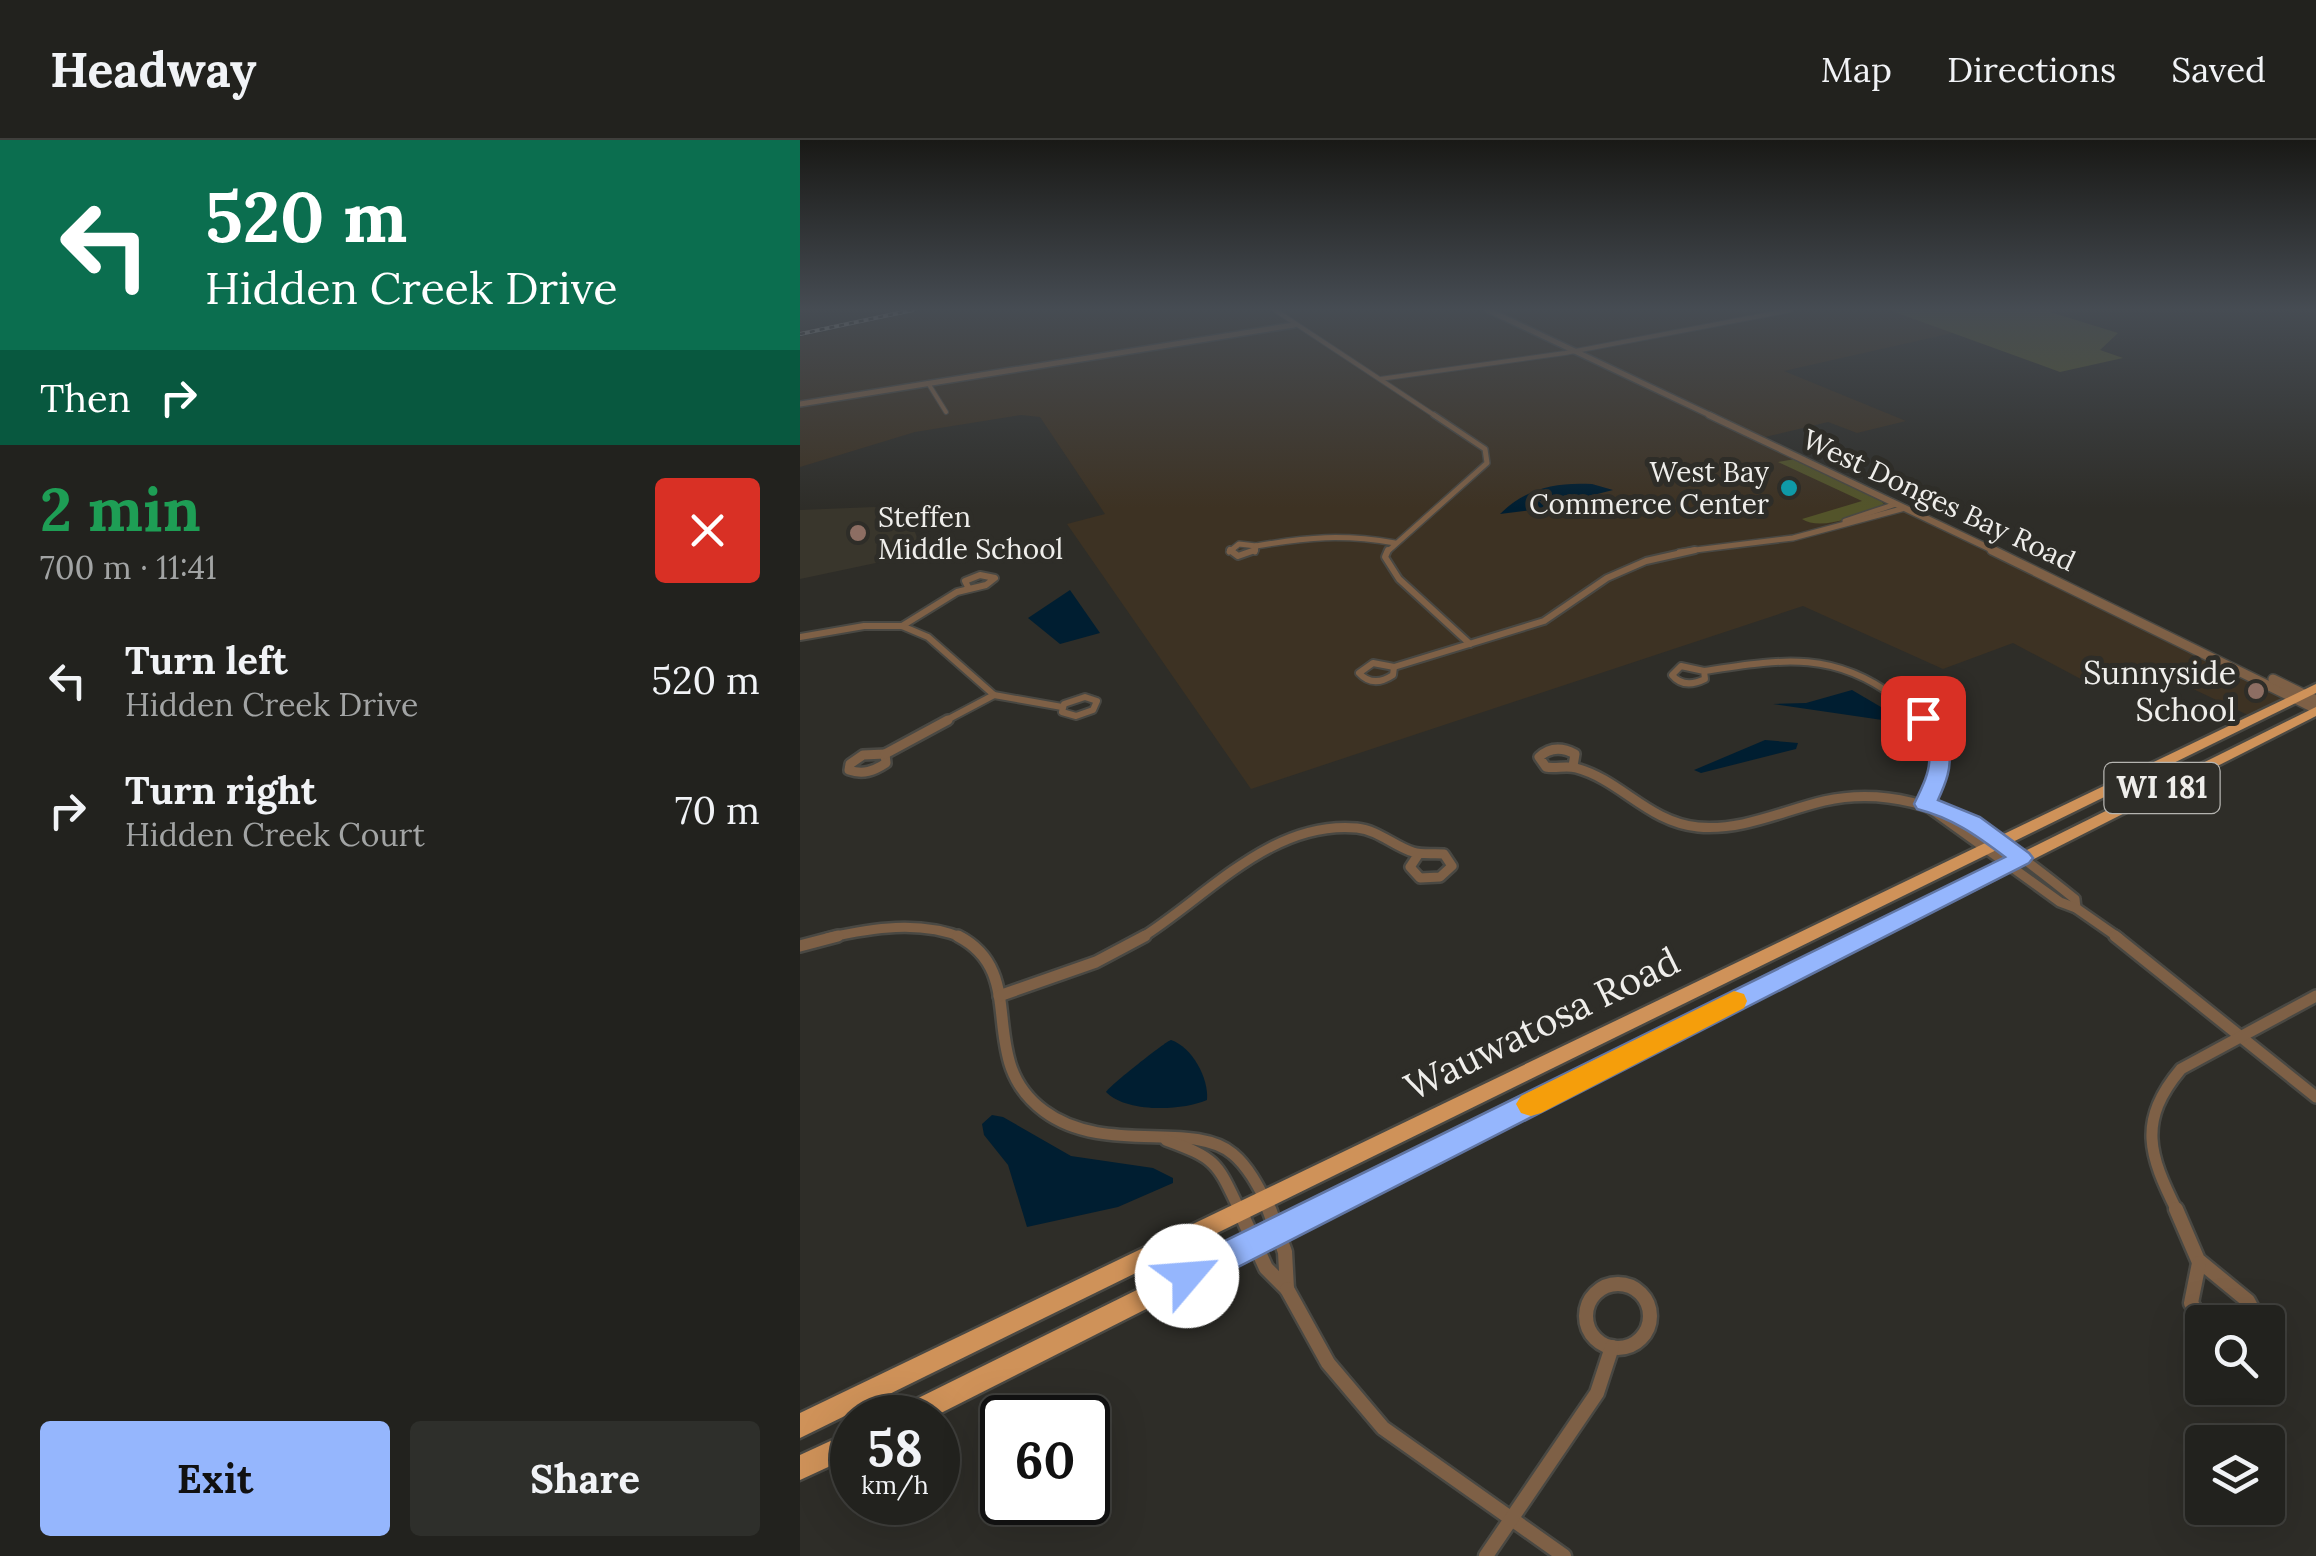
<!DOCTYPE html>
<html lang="en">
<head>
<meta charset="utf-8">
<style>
  body { margin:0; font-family:Lora,serif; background:#2e2f2b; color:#f1f3f6; height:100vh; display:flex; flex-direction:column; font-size:38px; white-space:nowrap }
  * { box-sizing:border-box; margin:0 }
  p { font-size:32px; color:#a2a4a4 }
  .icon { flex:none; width:55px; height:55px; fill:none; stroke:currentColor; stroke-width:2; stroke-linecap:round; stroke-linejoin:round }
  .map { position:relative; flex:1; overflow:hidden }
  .panel { display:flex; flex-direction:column; background:#22221e; width:800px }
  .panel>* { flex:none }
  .hud { background:#0b6e4f; color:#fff; overflow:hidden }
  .controls { position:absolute; left:1385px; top:1165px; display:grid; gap:20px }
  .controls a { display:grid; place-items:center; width:100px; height:100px; border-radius:10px; background:#22221e; box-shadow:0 10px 40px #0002,0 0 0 2px #3f3f3c; font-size:50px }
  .speed { position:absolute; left:30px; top:1255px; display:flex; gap:20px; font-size:50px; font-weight:700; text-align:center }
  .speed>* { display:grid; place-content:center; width:130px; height:130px; border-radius:50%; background:#22221e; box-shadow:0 10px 40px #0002,0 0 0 2px #3f3f3c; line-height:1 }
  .speed small { font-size:25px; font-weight:400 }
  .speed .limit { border:5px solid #111; border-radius:15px; background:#fff; color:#111 }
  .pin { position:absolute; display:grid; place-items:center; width:85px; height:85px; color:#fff; margin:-42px; border-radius:20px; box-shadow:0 5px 15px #0006 }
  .me { position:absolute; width:110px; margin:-55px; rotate:63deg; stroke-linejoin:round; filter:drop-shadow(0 0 8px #0008) }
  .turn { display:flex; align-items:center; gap:35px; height:210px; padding:0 40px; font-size:45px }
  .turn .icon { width:130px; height:130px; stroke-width:2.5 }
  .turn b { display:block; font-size:70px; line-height:85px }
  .then { display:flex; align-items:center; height:95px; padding:0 40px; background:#0003; gap:20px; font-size:38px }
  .round { display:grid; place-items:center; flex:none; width:105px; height:105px; border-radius:10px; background:#2e2f2b }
  .overview { display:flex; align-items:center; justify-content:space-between; height:170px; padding:0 40px }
  h1 { font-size:60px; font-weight:700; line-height:75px; color:#1e9e55 }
  .cta { display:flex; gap:20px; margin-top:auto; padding:20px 40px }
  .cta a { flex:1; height:115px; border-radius:10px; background:#95b6fd; color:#111; font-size:40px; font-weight:700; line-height:115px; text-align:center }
  .cta a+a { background:#2e2f2b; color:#f1f3f6 }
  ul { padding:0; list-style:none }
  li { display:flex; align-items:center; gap:30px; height:130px; padding:0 40px }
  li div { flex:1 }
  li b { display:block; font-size:38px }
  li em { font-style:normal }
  header { display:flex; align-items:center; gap:60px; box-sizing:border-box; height:140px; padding:0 50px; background:#22221e; border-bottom:2px solid #3f3f3c }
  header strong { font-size:48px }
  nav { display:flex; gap:55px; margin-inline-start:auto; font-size:35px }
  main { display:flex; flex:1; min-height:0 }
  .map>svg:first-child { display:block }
  .built { fill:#39362c }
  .industrial { fill:#3d3223 }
  .green { fill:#53542a }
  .water { fill:#001e31 }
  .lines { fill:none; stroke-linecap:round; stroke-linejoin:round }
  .minor-far5-casing { stroke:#494843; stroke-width:6 }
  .minor-far4-casing { stroke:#494843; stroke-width:8 }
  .minor-far3-casing { stroke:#494843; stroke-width:10 }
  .minor-far2-casing { stroke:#494843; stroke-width:14 }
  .minor-far1-casing { stroke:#494843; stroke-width:16 }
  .minor-casing { stroke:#494843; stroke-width:19 }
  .tertiary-far2-casing { stroke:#494843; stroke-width:8 }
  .tertiary-far1-casing { stroke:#494843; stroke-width:9 }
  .tertiary-casing { stroke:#494843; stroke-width:12 }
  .primary-casing { stroke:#494843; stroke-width:5 }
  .minor-far5 { stroke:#7e6046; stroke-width:4 }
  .minor-far4 { stroke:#7e6046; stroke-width:5 }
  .minor-far3 { stroke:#7e6046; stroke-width:6 }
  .minor-far2 { stroke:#7e6046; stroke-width:9 }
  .minor-far1 { stroke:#7e6046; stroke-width:11 }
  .minor { stroke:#7e6046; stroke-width:14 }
  .tertiary-far2 { stroke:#7e6046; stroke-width:5 }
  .tertiary-far1 { stroke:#7e6046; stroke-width:6 }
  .tertiary { stroke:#7e6046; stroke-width:9 }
  .primary { fill:#cf9259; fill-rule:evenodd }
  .rail-casing { stroke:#b6b5b1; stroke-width:4 }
  .rail { stroke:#2e2d28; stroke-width:2.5; stroke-dasharray:5; stroke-linecap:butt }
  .route { fill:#95b6fd; stroke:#6176a4; stroke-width:2.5 }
  .slow { fill:#f59e0b }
  .culture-dot { fill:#0f9aa8; stroke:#2e2d28; stroke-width:4 }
  .education-dot { fill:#8d6e63; stroke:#2e2d28; stroke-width:4 }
  .labels { text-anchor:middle; stroke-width:10; stroke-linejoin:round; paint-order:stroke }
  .far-poi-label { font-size:28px; fill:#efeeeb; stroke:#2e2d28; text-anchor:end }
  .far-street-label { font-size:28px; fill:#efeeeb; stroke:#2e2d28 }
  .shield { fill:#2e2d28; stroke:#b5b4b0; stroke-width:2.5 }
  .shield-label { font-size:30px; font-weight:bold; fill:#efeeeb }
  .poi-label { font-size:32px; fill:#efeeeb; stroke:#2e2d28; text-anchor:end }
  .near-street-label { font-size:38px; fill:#efeeeb; stroke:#2e2d28 }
</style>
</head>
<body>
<header>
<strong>Headway</strong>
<nav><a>Map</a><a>Directions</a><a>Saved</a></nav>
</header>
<main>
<section class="panel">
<div class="hud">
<div class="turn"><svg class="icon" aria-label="left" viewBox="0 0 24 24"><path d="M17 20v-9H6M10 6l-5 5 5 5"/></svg><div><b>520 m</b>Hidden Creek Drive</div></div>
<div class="then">Then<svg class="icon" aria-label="right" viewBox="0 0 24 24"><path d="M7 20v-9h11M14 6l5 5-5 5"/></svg></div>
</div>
<div class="overview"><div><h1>2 min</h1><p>700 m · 11:41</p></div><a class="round" style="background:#d93025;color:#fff"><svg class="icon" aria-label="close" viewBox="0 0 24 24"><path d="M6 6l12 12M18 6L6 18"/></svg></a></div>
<ul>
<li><svg class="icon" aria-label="left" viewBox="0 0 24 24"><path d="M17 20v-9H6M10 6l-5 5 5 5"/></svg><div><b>Turn left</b><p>Hidden Creek Drive</p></div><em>520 m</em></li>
<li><svg class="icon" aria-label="right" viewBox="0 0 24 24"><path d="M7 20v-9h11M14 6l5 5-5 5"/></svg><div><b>Turn right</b><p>Hidden Creek Court</p></div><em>70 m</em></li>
</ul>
<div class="cta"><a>Exit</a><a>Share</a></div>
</section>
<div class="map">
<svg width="1516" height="1416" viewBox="0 0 1516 1416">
  <rect width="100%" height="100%" fill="#2e2d28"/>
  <path class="built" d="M 74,367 L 108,374 L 123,413 L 0,439 L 0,370 Z"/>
  <path class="industrial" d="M 125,170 L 1089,170 L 1157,192 L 984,231 L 1106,281 L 1057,293 L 1028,282 L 961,298 L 1409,513 L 1504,554 L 1454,578 L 1343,525 L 1292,545 L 1213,503 L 1143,529 L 1003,466 L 451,649 L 267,384 L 305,374 L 240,277 L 221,275 L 115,292 L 0,327 L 0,197 Z"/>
  <g class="green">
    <path d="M 1089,170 L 1257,170 L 1250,172 L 1318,193 L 1300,210 L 1323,218 L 1260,232 Z"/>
    <path d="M 995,319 L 1080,360 L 1084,364 C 1064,374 1021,392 1002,379 L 1062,361 L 978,322 Z"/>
  </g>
  <g class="water">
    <path d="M 792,344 L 813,350 L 750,366 L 738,360 L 745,367 L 741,369 L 700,374 C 726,348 756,342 792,344 Z"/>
    <path d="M 270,450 L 300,493 L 260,504 L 228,478 Z"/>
    <path d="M 1052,550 L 1098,577 L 1096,582 L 973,564 L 1006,563 Z"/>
    <path d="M 965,600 L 998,603 L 996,609 L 901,633 L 894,630 Z"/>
    <path d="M 371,900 C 392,907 409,938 407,960 C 382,971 326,973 306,952 C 309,946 366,901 371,900 Z"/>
    <path d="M 192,975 L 203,977 L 271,1016 L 353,1028 L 373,1038 L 373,1043 L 318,1067 L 227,1087 L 208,1025 L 184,995 L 182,984 Z"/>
  </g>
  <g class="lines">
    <defs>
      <g id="minor-far5">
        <path d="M 475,170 L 637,277"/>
        <path d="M 580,239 L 765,213 L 991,170"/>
        <path d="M 128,243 L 146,272"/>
      </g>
      <g id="minor-far4">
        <path d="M 1045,381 L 1096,364"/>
        <path d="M 456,406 C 508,397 543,394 595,403"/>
        <path d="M 429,412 L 439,404 L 456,406"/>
        <path d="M 455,412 L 456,406"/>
        <path d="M 587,412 L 687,323 L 685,309 L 634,275"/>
        <path d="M 879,412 L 993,398 L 1105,368"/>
      </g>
      <g id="minor-far3">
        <path d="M 430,410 L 438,416 L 455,410"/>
        <path d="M 588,410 L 585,417 L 599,439 L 670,504"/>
        <path d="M 102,486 L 157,452 L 186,445 L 195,438 L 180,435 L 165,441 L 168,447"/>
        <path d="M 0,497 L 64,486 L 102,486 L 128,497 L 194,555 L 262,567"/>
        <path d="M 573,523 L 594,527 L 593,535 C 581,543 569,544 559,533 Z"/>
        <path d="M 881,526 L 904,531 L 905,539 C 893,545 881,546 872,535 Z"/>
        <path d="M 594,527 L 744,481 L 807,438 L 846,421 L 895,410"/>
        <path d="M 904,531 C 978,520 1032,509 1096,558 C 1106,565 1118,572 1126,582"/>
        <path d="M 285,557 L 297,561 L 293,570 L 276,576 L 262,572 L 264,564 Z"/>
        <path d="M 143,582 L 194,555"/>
      </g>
      <g id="minor-far2">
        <path d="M 1124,580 C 1146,616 1144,627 1125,664"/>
        <path d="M 85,614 L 86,623 C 74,631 63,635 49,630 L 50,624 L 63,615 Z"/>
        <path d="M 85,614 L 148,580"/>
        <path d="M 773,626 L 775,614 C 762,607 750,607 739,617 L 746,627 C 756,629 766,625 776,628 C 821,640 848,682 898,687 C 942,691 982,671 1024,661 C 1123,639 1202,700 1275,759 L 1276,768"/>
        <path d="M 1127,666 L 1260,762 L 1276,768 L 1319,798"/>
        <path d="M 27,798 C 72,788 120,780 163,798"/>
        <path d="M 341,798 C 407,757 471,680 557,688 C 578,690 594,706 613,712 C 623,715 634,713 644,714 L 652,726 L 640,737 L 620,738 L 610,727 L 618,715"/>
      </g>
      <g id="minor-far1">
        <path d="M 158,796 C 232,834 173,919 244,971 C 304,1016 394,980 433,1014 C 450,1028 461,1052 471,1071"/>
        <path d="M 1315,796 L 1516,957"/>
        <path d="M 0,806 L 38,796"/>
        <path d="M 199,856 L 296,822 L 345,796"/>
        <path d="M 366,1000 C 418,1019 417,1023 440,1071"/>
        <path d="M 1377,1071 C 1349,1015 1337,981 1381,929 L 1516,856"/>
      </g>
      <g id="minor">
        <path d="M 439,1069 L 466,1128 L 487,1149 L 485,1112 L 469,1069"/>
        <path d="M 1376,1069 L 1398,1120 L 1448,1161 L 1459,1182"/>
        <path d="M 1399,1123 L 1391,1163 L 1403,1182"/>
        <circle cx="818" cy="1176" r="32"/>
        <path d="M 487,1149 L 528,1223 L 583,1288 L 764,1416"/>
        <path d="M 686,1416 L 797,1253 L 812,1207"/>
      </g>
      <g id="tertiary-far2">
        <path d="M 688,170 L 914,277"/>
        <path d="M 0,264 L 494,185"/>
      </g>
      <path id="tertiary-far1" d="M 909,275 L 1197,412"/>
      <g id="tertiary">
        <path d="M 1192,410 L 1516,569"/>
        <path d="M 1473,539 L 1516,560"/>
      </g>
      <g id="primary">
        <path d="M 1516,544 L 1516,553 L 0,1298 L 0,1273 Z"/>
        <path d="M 1516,567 L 1516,576 L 131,1278 L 93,1278 L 96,1269 Z"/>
        <path d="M 52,1291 L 52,1316 L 0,1340 L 0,1315 Z"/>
      </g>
    </defs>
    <use href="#minor-far5" class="minor-far5-casing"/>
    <use href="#minor-far4" class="minor-far4-casing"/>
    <use href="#minor-far3" class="minor-far3-casing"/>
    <use href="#minor-far2" class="minor-far2-casing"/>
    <use href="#minor-far1" class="minor-far1-casing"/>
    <use href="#minor" class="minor-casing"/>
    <use href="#tertiary-far2" class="tertiary-far2-casing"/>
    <use href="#tertiary-far1" class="tertiary-far1-casing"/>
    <use href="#tertiary" class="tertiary-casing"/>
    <use href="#primary" class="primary-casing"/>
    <use href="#minor-far5" class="minor-far5"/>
    <use href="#minor-far4" class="minor-far4"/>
    <use href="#minor-far3" class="minor-far3"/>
    <use href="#minor-far2" class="minor-far2"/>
    <use href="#minor-far1" class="minor-far1"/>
    <use href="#minor" class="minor"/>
    <use href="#tertiary-far2" class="tertiary-far2"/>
    <use href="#tertiary-far1" class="tertiary-far1"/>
    <use href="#tertiary" class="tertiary"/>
    <use href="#primary" class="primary"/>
    <defs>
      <path id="rail" d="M 0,194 L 113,170"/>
    </defs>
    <use href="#rail" class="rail-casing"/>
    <use href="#rail" class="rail"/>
  </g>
  <linearGradient id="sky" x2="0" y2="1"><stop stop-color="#191916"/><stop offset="0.46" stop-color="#464c53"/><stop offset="1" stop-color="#464c53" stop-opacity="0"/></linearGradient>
  <rect width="1516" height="368" fill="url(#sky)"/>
  <path class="route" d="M 1123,572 L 1130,574 C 1153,610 1156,621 1138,660 L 1180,677 L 1229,713 L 1233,718 L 1229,723 L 399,1147 L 387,1152 L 376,1147 L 371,1136 L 376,1125 L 1205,717 C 1176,695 1152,678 1117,669 L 1114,664 C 1133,625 1136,616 1113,578 Z"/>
  <path class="slow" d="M 934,851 L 944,854 L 947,861 L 944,868 L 741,973 L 731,976 L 721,973 L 716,964 L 721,956 Z"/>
  <circle class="culture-dot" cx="989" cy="348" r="10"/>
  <g class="education-dot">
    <circle cx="58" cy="393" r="10"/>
    <circle cx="1456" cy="551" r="10"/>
  </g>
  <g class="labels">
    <g class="far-poi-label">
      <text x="969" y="342">West Bay<tspan x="969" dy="32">Commerce Center</tspan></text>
      <text x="78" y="387" text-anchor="start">Steffen<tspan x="78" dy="32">Middle School</tspan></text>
    </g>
    <g class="far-street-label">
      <text transform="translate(1139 360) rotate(25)" y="10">West Donges Bay Road</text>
    </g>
    <rect class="shield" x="1304.5" y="623" width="115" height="50" rx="8"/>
    <g class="shield-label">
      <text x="1362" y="658">WI 181</text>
    </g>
    <g class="poi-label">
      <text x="1436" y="544">Sunnyside<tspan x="1436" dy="37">School</tspan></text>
    </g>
    <g class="near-street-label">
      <text transform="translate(742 884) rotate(-26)" y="13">Wauwatosa Road</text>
    </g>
  </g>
</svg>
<div class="controls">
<a><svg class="icon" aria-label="search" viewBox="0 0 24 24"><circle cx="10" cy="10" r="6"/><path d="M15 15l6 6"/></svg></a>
<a><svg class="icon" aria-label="layers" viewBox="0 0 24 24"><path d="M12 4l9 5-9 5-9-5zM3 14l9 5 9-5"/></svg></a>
</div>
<div class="speed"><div>58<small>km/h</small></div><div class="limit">60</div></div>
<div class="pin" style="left:1123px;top:578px;background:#d93025"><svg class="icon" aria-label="arrive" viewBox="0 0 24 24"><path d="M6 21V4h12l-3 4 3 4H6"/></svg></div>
<svg class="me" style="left:387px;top:1136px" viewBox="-20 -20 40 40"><circle r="19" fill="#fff"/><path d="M0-13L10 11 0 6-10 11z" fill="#95b6fd"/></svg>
</div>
</main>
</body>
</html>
